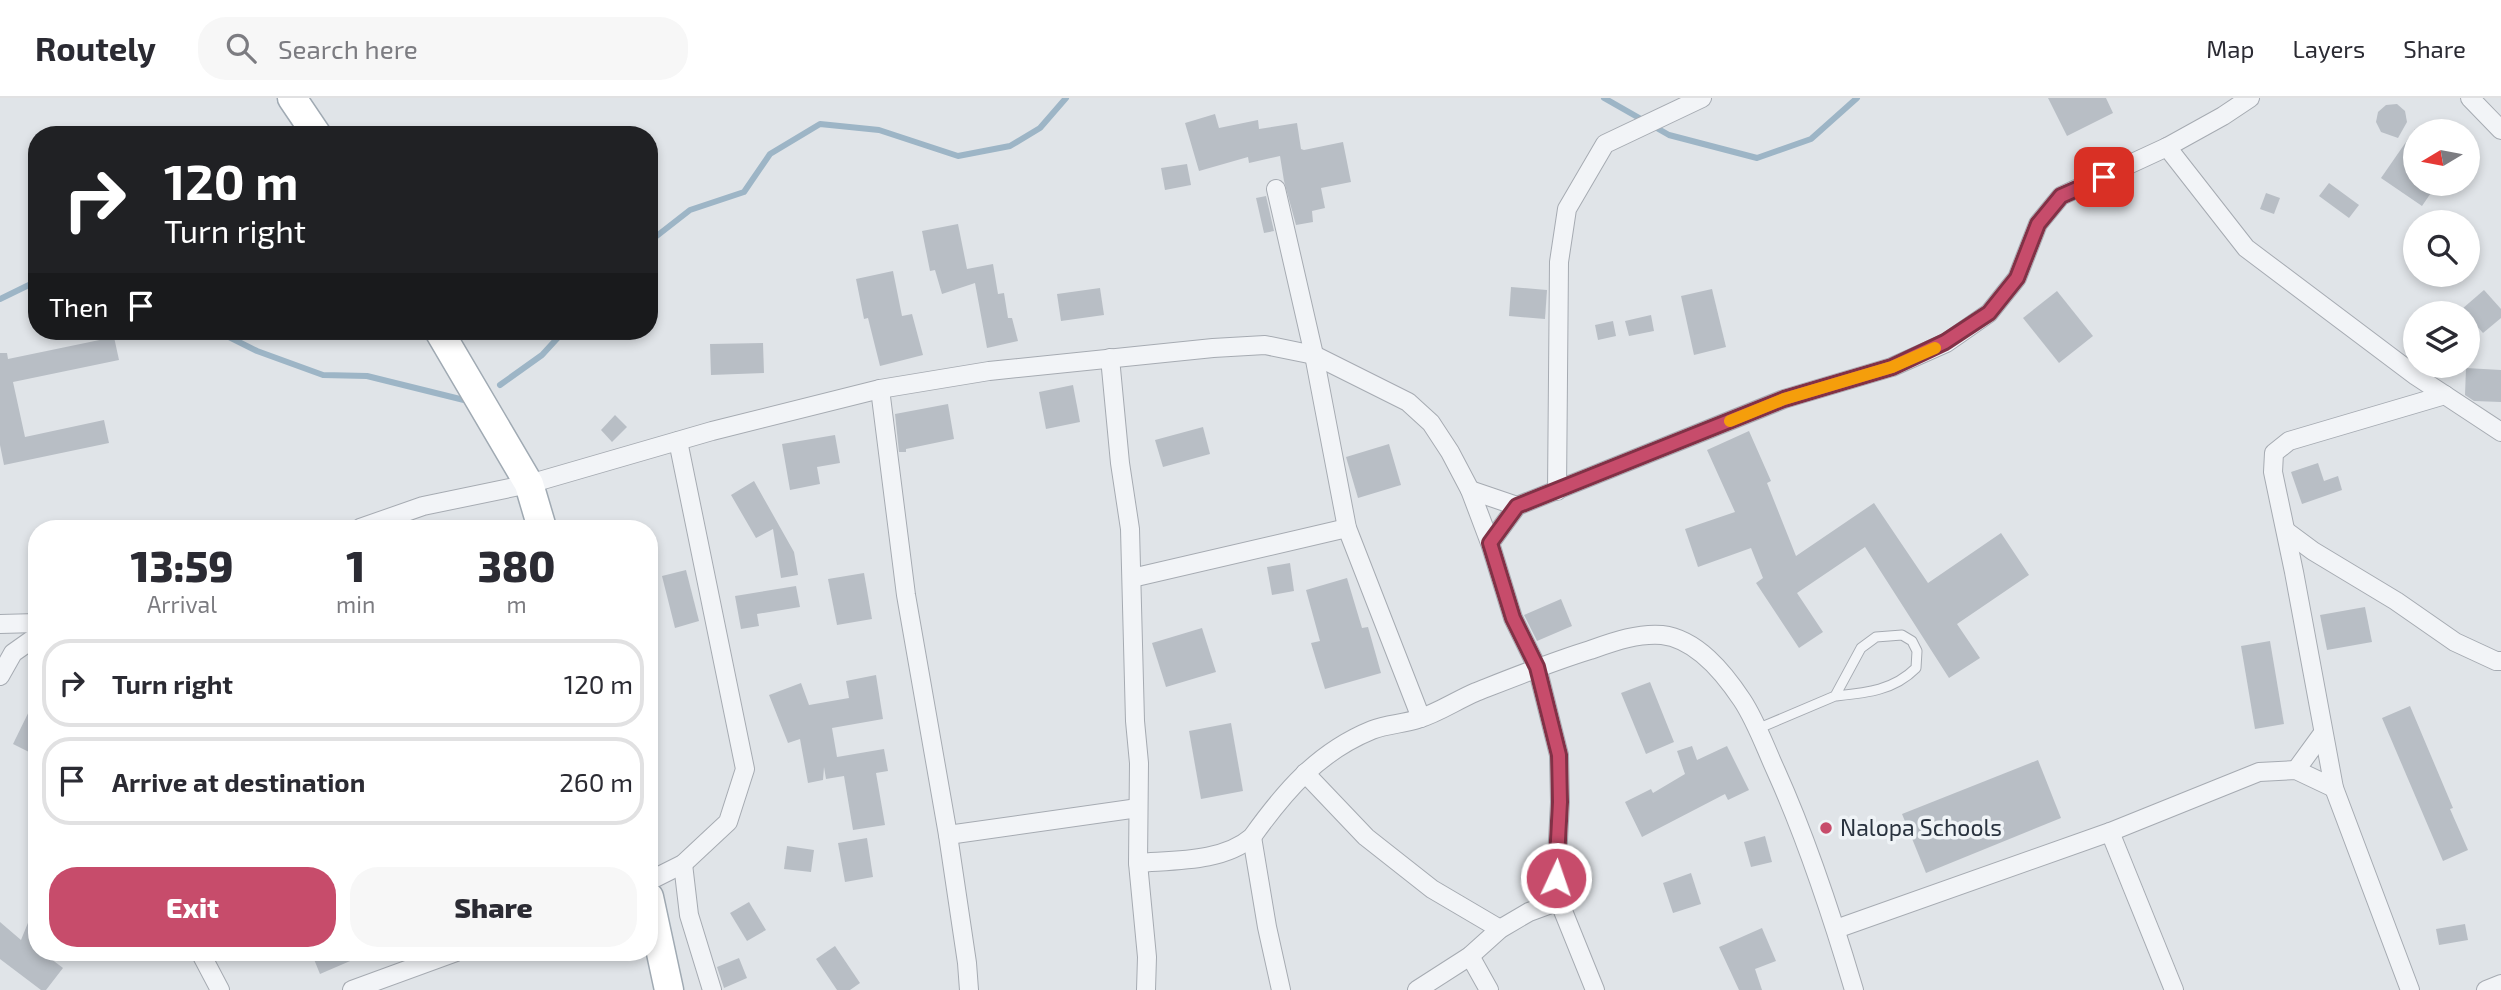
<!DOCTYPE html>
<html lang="en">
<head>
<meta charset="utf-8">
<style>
  body { margin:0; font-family:"Exo 2",sans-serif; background:#f7f7f7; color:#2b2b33; height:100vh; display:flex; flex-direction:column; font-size:26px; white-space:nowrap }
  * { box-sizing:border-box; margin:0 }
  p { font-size:23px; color:#7c7c81 }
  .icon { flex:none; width:38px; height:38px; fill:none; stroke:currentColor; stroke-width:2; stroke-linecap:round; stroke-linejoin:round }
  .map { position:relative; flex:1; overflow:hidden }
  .side { position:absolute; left:28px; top:422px; width:630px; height:441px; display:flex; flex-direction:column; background:#fff; border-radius:28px; box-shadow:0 4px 10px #0003 }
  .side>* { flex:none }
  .top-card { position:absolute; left:28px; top:28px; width:630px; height:214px; border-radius:28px; box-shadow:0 4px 10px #0003; background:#202124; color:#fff; overflow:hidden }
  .needle { width:46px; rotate:260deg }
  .fabs { position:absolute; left:2403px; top:21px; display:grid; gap:14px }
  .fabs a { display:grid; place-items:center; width:77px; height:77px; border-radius:50%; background:#fff; box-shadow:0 4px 10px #0003; font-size:35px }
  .pin { position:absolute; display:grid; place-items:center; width:60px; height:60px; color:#fff; margin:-30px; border-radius:14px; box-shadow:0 4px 10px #0006 }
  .me { position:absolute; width:77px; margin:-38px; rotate:3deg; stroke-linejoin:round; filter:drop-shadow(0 0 5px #0008) }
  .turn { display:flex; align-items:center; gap:24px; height:147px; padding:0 21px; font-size:32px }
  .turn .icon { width:91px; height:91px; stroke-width:2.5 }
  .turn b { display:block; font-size:49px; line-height:60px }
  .then { display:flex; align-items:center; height:66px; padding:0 21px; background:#0003; gap:14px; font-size:26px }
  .eta { display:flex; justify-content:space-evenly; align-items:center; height:119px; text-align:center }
  .eta b { font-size:42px; font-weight:800; line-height:49px }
  .action { display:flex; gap:14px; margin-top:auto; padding:14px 21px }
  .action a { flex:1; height:80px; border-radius:28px; background:#c74c6b; color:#fff; font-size:28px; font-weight:800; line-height:80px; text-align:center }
  .action a+a { background:#f7f7f7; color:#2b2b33 }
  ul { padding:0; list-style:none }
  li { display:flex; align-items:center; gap:21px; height:88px; margin:0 14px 10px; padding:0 7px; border:4px solid #e1e1e2; border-radius:28px }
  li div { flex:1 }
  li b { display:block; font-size:26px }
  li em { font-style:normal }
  header { display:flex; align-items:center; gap:42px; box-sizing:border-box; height:98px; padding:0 35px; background:#fff; border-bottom:2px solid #e1e1e2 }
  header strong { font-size:33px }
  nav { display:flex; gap:38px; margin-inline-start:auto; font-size:24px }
  .search { width:490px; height:63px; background:#f7f7f7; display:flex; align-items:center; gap:18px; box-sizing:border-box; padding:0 24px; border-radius:28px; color:#7c7c81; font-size:26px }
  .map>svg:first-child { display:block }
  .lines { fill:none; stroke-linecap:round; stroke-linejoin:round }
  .stream { stroke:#9db5c6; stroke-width:6 }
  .building { fill:#b8bec5 }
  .lane-casing { stroke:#a6abb2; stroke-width:11 }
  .street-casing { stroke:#a6abb2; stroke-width:20 }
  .primary-casing { stroke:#a0aab3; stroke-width:31 }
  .lane { stroke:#f2f4f7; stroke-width:9 }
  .street { stroke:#f2f4f7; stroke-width:18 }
  .primary { stroke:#fff; stroke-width:28 }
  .route-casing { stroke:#813146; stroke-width:18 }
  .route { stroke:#c74c6b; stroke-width:12 }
  .slow { stroke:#f59e0b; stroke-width:12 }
  .poi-dot { fill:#c74c6b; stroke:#eff3f6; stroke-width:2.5 }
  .labels { text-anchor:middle; stroke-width:7; stroke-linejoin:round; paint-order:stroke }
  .poi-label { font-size:23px; fill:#2a333f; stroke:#eff3f6; text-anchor:start }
</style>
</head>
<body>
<header>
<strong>Routely</strong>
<div class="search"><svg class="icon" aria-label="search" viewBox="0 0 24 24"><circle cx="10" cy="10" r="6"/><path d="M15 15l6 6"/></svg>Search here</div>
<nav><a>Map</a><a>Layers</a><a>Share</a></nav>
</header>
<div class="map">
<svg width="2501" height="892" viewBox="0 0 2501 892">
  <rect width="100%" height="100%" fill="#e0e4e8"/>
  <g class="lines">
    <g class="stream">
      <path d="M 1604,0 L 1669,37 L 1757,60 L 1811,41 L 1857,0"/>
      <path d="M 649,144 L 690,112 L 744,94 L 770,56 L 820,26 L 879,32 L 958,58 L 1010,48 L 1040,30 L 1066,0"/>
      <path d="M 0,201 L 37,183"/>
      <path d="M 217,233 L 257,253 L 323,277 L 367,278 L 468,303"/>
      <path d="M 500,287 L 542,257 L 564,233"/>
    </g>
  </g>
  <g class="building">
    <path d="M 2048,0 L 2106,0 L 2113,15 L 2067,38 Z"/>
    <path d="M 2397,6 L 2405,13 L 2407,24 L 2398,40 L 2381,34 L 2376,24 L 2378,14 L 2386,7 Z"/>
    <path d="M 1215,16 L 1219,30 L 1258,22 L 1259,31 L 1297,25 L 1301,51 L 1304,52 L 1343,44 L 1351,84 L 1321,90 L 1325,110 L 1312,113 L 1313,124 L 1296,127 L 1284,83 L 1280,58 L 1249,65 L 1248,59 L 1199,73 L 1185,25 Z"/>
    <path d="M 2415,31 L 2415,86 L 2437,86 L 2422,108 L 2381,80 Z"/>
    <path d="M 1187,66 L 1191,87 L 1165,92 L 1161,70 Z"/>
    <path d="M 2329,85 L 2359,107 L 2349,120 L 2319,98 Z"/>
    <path d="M 2266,95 L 2280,100 L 2274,116 L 2260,111 Z"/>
    <path d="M 1266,98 L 1274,133 L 1264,135 L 1256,100 Z"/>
    <path d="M 958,126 L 967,171 L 993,166 L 998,196 L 1004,195 L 1008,220 L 1012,220 L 1018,243 L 987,250 L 975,185 L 942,196 L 935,172 L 930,173 L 922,133 Z"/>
    <path d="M 893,173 L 902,218 L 912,216 L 923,257 L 880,268 L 868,220 L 864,221 L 856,181 Z"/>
    <path d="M 1511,189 L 1547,192 L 1545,221 L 1509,218 Z"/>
    <path d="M 1100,190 L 1104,217 L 1061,223 L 1057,196 Z"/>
    <path d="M 1712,191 L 1726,249 L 1694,257 L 1681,198 Z"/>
    <path d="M 2484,192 L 2501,211 L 2501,220 L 2483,235 L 2462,211 Z"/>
    <path d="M 2057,193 L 2093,238 L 2059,265 L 2023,220 Z"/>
    <path d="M 1651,217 L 1654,233 L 1629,238 L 1625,223 Z"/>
    <path d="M 1613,223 L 1616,238 L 1598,242 L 1595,227 Z"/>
    <path d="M 114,239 L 119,262 L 13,284 L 25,339 L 104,322 L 109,345 L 4,367 L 0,347 L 0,255 L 7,255 L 8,261 Z"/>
    <path d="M 763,245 L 764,275 L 711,277 L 710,246 Z"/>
    <path d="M 2466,270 L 2501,272 L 2501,304 L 2474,303 L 2465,297 Z"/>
    <path d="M 1073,287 L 1080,324 L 1046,331 L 1039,294 Z"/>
    <path d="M 948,306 L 954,341 L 906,351 L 906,354 L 899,354 L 895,316 Z"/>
    <path d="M 615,317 L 627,329 L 612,344 L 601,332 Z"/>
    <path d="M 1203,329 L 1210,356 L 1163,369 L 1155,342 Z"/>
    <path d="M 1749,333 L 1771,383 L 1767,385 L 1796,458 L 1874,405 L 1928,485 L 2001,435 L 2029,477 L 1957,526 L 1980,560 L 1949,580 L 1865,449 L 1797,495 L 1823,534 L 1799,550 L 1756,485 L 1763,480 L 1751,450 L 1698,469 L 1685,431 L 1735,414 L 1707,352 Z"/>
    <path d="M 835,337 L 840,365 L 817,369 L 820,386 L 790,392 L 782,346 Z"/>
    <path d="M 1389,346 L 1401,387 L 1358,400 L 1346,359 Z"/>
    <path d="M 2318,365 L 2324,383 L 2338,378 L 2342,392 L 2302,406 L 2291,374 Z"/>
    <path d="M 754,383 L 794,454 L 798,477 L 781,480 L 773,431 L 756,440 L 731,397 Z"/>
    <path d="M 1290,465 L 1294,493 L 1272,497 L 1267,469 Z"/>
    <path d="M 686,472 L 699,523 L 675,530 L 662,478 Z"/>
    <path d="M 864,475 L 872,521 L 837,527 L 828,481 Z"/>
    <path d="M 1347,480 L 1362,530 L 1368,529 L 1381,575 L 1325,591 L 1311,545 L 1320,543 L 1306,492 Z"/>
    <path d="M 796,488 L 800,509 L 757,516 L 759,528 L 741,531 L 735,498 Z"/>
    <path d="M 1561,501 L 1572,528 L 1537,543 L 1524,517 Z"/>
    <path d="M 2365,509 L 2372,544 L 2327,552 L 2320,517 Z"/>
    <path d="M 1202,530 L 1216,574 L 1166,589 L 1152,545 Z"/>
    <path d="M 2270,543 L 2284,626 L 2255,631 L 2241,548 Z"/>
    <path d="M 876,577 L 883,621 L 832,630 L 837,659 L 884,651 L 888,673 L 876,675 L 885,727 L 853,732 L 844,678 L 826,681 L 824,669 L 823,682 L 808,685 L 800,641 L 788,645 L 769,597 L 801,585 L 809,607 L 849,600 L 846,583 Z"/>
    <path d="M 1650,584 L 1674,644 L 1646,656 L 1621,595 Z"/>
    <path d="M 37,597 L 37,658 L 13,646 Z"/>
    <path d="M 2410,608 L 2453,710 L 2450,711 L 2468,752 L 2443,763 L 2382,620 Z"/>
    <path d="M 1231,625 L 1243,693 L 1201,701 L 1189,633 Z"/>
    <path d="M 1692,648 L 1697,662 L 1727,648 L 1749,692 L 1728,702 L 1725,696 L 1642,739 L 1625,704 L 1651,691 L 1653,695 L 1685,676 L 1677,653 Z"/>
    <path d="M 2038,662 L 2061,720 L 1926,775 L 1902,716 Z"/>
    <path d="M 1765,738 L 1772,764 L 1751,769 L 1744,744 Z"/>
    <path d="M 867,740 L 873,779 L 845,784 L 838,745 Z"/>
    <path d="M 787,748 L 814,752 L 811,774 L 784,771 Z"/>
    <path d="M 1691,775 L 1701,806 L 1673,815 L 1663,785 Z"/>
    <path d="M 749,804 L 766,832 L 747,843 L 730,815 Z"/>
    <path d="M 36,805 L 37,854 L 42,854 L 63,870 L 46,892 L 41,892 L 0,861 L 0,824 L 21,842 Z"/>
    <path d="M 2465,826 L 2468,842 L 2439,847 L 2436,831 Z"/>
    <path d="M 1762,830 L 1776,863 L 1755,871 L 1762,892 L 1739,892 L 1719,849 Z"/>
    <path d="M 835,848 L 860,885 L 850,892 L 837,892 L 816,861 Z"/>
    <path d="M 311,854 L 371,854 L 320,876 Z"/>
    <path d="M 739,860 L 747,880 L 724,890 L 717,869 Z"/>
  </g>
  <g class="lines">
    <defs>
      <path id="lane" d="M 1757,631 L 1835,598 L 1861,550 L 1876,539 L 1902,537 L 1912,543 L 1917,553 L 1916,570 C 1893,593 1865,595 1835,598"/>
      <g id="street">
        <path d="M 2470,0 L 2501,32"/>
        <path d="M 2167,49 L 2246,150 L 2416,278 L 2501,334"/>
        <path d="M 1276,91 L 1314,257 L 1347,430 L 1421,620"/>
        <path d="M 1110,260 L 1120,365 L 1130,431 L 1135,623 L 1139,665 L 1138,765 L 1147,859 L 1146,892"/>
        <path d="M 880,291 L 906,497 L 948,737 L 967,865 L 969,892"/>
        <path d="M 1470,392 L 1517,408"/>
        <path d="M 1557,393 L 1559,164 L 1567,111 L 1605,46 L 1702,0"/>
        <path d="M 360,430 L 423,408 L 529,386 L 712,333 L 880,291 L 989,273 L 1213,250 L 1265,247 L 1314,257 L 1408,304 L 1431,325 L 1450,354 L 1470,392 L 1490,445 L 1513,520 L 1537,569 L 1559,657 L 1560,704 L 1556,780 L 1559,803 L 1595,892"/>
        <path d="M 2286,433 L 2313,453 L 2396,503 L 2455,544 L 2496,563 L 2501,563"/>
        <path d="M 1490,445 L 1517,408 L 1784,301 L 1892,269 L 1946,245 L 1989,215 L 2017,180 L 2038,126 L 2061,98 L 2167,49 L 2223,18 L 2250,0"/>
        <path d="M 1132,480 L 1347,430"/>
        <path d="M 0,526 L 37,525"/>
        <path d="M 0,578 L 13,555 L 37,538"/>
        <path d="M 2296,672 L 2323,635"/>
        <path d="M 1305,675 L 1366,739 L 1432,791 L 1500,831"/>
        <path d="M 2110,734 L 2174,892"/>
        <path d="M 948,737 L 1138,710"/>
        <path d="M 1252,739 L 1267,829 L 1281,892"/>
        <path d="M 1138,765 C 1175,762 1223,764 1252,739 C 1285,693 1318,654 1372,632 C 1387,626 1403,626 1418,621 C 1438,615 1457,602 1476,594 C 1514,579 1551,564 1590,552 C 1613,544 1637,535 1662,537 C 1697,541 1724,575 1742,602 C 1756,623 1765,649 1776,673 C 1808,744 1832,818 1854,892"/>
        <path d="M 683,766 L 689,817 L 712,892"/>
        <path d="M 649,783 L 683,766 L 728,724 L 745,671 L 678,343"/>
        <path d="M 1836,831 L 2110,734 L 2259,674 L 2296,672 L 2334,690"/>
        <path d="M 200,854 L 220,892"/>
        <path d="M 1470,858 L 1489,892"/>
        <path d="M 352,892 L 456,854"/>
        <path d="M 1417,892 L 1470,858 L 1500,831 L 1529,814 L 1559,803"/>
        <path d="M 2410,892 L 2334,690 L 2294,474 L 2273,374 L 2274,355 L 2289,343 L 2445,297"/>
        <path d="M 2486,892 L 2501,886"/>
      </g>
      <g id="primary">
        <path d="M 292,0 L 317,37"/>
        <path d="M 439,233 L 529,386 L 542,430"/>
        <path d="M 649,799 L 669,892"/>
      </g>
    </defs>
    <use href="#lane" class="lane-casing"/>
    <use href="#street" class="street-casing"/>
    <use href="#primary" class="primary-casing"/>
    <use href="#lane" class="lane"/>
    <use href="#street" class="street"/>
    <use href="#primary" class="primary"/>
  </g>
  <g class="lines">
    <defs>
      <path id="route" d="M 1556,780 L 1560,704 L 1559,657 L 1537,569 L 1513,520 L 1490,445 L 1517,408 L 1784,301 L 1892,269 L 1945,244 L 1989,215 L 2017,180 L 2038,126 L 2061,98 L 2104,79"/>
    </defs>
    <use href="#route" class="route-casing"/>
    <use href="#route" class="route"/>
    <path class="slow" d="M 1730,323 L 1784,301 L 1892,269 L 1935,250"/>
  </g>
  <circle class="poi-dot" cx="1826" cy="730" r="7"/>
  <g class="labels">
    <g class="poi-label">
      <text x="1840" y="738">Nalopa Schools</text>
    </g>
  </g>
</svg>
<div class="fabs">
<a><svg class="needle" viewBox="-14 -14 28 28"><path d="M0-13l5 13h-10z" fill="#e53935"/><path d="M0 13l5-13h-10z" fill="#7c7c81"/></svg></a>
<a><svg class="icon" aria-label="search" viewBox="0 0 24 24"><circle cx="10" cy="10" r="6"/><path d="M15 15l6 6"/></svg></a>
<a><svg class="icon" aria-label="layers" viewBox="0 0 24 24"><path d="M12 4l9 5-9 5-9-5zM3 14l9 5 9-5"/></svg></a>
</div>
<div class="pin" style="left:2104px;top:79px;background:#d93025"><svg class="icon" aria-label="arrive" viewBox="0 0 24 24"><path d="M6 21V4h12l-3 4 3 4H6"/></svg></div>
<svg class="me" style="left:1556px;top:780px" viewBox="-20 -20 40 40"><circle r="17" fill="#c74c6b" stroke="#fff" stroke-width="3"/><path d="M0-11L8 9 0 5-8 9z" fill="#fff"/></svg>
<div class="top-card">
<div class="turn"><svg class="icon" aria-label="right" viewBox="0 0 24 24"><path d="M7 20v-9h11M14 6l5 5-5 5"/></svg><div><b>120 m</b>Turn right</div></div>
<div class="then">Then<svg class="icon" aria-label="arrive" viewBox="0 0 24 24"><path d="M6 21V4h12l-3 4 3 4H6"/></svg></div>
</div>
<section class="side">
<div class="eta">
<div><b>13:59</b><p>Arrival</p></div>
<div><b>1</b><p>min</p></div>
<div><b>380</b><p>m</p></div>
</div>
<ul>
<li><svg class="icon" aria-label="right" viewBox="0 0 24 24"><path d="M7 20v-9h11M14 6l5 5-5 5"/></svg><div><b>Turn right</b></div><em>120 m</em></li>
<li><svg class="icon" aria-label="arrive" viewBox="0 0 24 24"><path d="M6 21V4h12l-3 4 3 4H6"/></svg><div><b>Arrive at destination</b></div><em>260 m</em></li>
</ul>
<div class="action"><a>Exit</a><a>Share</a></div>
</section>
</div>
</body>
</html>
